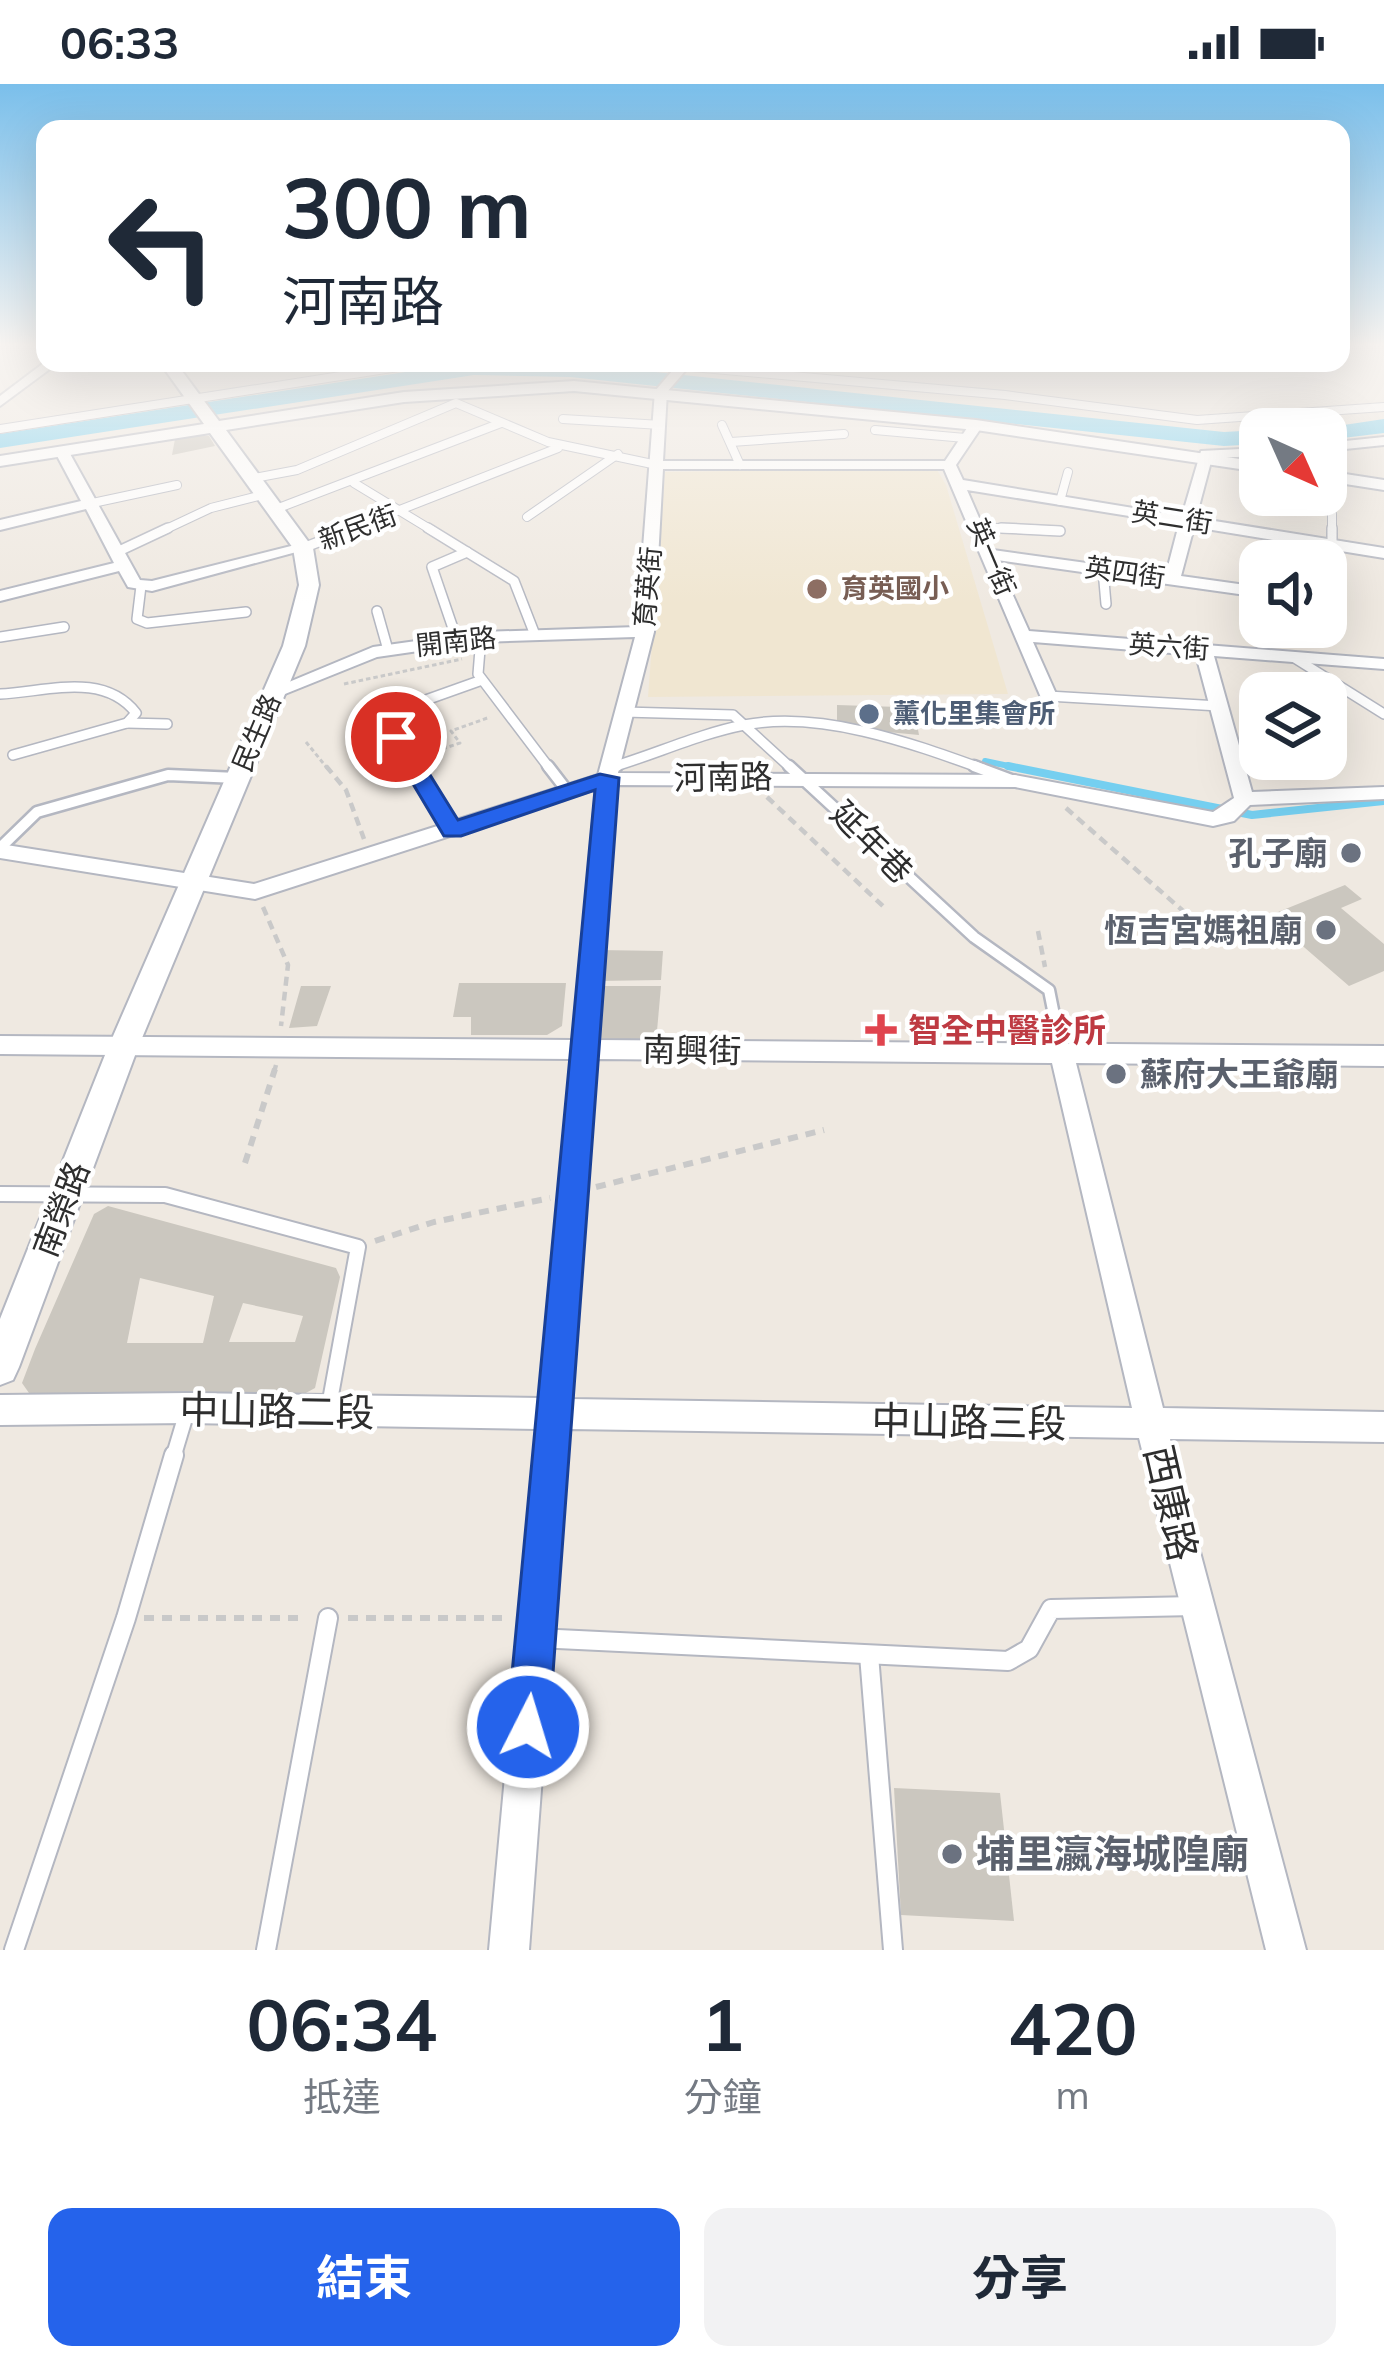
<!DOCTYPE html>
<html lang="zh-TW">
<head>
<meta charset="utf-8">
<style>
  body { margin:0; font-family:Mulish,"Noto Sans TC",sans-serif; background:#f2f2f3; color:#1f2937; height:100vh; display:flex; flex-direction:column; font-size:45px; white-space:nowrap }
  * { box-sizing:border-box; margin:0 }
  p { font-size:39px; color:#747a83 }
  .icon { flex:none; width:66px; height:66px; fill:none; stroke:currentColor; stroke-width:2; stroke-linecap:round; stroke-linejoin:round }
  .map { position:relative; height:1866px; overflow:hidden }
  .sheet { display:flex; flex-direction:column; background:#fff; flex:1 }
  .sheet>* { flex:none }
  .banner { position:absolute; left:36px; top:36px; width:1314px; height:252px; border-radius:24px; box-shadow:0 12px 48px #0002; background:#fff; color:#1f2937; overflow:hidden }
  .needle { width:78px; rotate:135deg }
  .buttons { position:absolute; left:1239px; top:324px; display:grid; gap:24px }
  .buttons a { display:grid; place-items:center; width:108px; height:108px; border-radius:24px; background:#fff; box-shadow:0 12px 48px #0002; font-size:60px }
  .pin { position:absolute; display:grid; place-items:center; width:102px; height:102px; color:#fff; margin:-51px; border:6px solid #fff; border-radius:50%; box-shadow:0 3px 12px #0007 }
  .me { position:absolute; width:132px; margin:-66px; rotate:5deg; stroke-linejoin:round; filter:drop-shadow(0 0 9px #0008) }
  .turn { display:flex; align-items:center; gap:42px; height:252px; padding:0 48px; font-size:54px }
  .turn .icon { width:156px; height:156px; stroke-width:2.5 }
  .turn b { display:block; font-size:84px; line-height:102px }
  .eta { display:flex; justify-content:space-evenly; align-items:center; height:204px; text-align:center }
  .eta b { font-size:72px; font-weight:700; line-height:84px }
  .primary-button { display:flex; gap:24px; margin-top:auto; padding:24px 48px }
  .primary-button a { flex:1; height:138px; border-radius:24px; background:#2563eb; color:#fff; font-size:48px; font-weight:700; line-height:138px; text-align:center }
  .primary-button a+a { background:#f2f2f3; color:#1f2937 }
  .status { display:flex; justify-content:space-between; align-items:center; height:84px; padding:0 60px; background:#fff; direction:ltr }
  .status svg { height:33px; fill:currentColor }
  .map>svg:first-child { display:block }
  .education { fill:#f0e6d1 }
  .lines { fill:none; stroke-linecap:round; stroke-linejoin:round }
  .stream-far1 { stroke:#75cff0; stroke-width:6 }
  .stream { stroke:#75cff0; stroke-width:8 }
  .river { fill:#75cff0; fill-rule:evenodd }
  .building { fill:#cbc7bf; fill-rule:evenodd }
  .service-far4-casing { stroke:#b4b7c1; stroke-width:10 }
  .service-far3-casing { stroke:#b4b7c1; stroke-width:12 }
  .service-far2-casing { stroke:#b4b7c1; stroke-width:15 }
  .service-far1-casing { stroke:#b4b7c1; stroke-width:18 }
  .service-casing { stroke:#b4b7c1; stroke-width:22 }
  .minor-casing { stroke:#b4b7c1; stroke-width:4 }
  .tertiary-casing { stroke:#b4b7c1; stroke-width:4 }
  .path-far2 { stroke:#c9c9c9; stroke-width:3; stroke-dasharray:4.5 3; stroke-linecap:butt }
  .path-far1 { stroke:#c9c9c9; stroke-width:4.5; stroke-dasharray:9 6; stroke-linecap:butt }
  .path { stroke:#c9c9c9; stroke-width:6; stroke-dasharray:10 8; stroke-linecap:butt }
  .service-far4 { stroke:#fff; stroke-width:8 }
  .service-far3 { stroke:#fff; stroke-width:9 }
  .service-far2 { stroke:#fff; stroke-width:10 }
  .service-far1 { stroke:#fff; stroke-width:14 }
  .service { stroke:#fff; stroke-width:18 }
  .minor { fill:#fff; fill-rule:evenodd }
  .tertiary { fill:#fff; fill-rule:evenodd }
  .route { fill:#2563eb; stroke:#184099; stroke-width:3 }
  .education-dot { fill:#8d6e63; stroke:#fff; stroke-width:4.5 }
  .service-dot { fill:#5c6f8a; stroke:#fff; stroke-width:4.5 }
  .worship-dot { fill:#6b7280; stroke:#fff; stroke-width:4.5 }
  .health-dot { fill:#e0444e; stroke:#fff; stroke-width:4.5 }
  .labels { text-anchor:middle; stroke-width:9; stroke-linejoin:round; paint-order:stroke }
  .far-street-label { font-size:27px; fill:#2e2e2e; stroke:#fff }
  .far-education-label { font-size:27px; font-weight:bold; fill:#785e54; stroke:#fff; text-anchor:start }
  .far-service-label { font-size:27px; font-weight:bold; fill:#4e5e75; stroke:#fff; text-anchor:start }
  .street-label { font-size:33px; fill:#2e2e2e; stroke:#fff }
  .worship-label { font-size:33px; font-weight:bold; fill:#5b616d; stroke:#fff; text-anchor:end }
  .health-label { font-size:33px; font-weight:bold; fill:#be3a42; stroke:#fff; text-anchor:start }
  .near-street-label { font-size:39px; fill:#2e2e2e; stroke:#fff }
  .near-worship-label { font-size:39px; font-weight:bold; fill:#5b616d; stroke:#fff; text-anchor:start }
</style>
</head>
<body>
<div class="status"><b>06:33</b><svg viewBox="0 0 49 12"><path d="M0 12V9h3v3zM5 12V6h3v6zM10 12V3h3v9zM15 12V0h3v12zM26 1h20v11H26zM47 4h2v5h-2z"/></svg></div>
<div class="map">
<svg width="1384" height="1866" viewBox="0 0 1384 1866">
  <rect width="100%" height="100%" fill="#efe9e1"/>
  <path class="education" d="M 936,384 L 946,401 L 1008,610 L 648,613 L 665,388 Z"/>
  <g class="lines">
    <path class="stream-far1" d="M 985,677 L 1023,685"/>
    <path class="stream" d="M 1008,682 L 1252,731 L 1384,717"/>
    <g class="river">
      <path d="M 464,279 L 570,279 L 1224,348 L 1260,346 L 1260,360 L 1224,362 L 570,293 L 474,291 L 0,364 L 0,350 Z"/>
      <path d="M 1384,335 L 1384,349 L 1326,356 L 1326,345 L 1317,345 Z"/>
    </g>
  </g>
  <g class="building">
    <path d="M 201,351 L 209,352 L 215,362 L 172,371 L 175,355 Z"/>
    <path d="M 837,621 L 899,623 L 901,639 L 917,640 L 919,651 L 846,644 L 846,638 L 837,638 Z"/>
    <path d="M 1345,801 L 1362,815 L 1341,824 L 1384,860 L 1384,887 L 1349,902 L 1268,832 Z"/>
    <path d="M 598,866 L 663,867 L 661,896 L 597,897 Z"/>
    <path d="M 459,899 L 566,899 L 562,942 L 547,951 L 471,951 L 471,933 L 453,933 Z"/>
    <path d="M 301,902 L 331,902 L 317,942 L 289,944 Z"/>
    <path d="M 601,902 L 661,902 L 656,958 L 608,960 L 602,955 L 597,949 Z"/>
    <path d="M 108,1122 L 336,1184 L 340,1193 L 315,1304 L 293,1316 L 29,1309 L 22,1299 L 35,1265 L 94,1130 ZM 140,1194 L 214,1212 L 203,1259 L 127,1259 ZM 243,1219 L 303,1232 L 295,1258 L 229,1258 Z"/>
    <path d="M 894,1704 L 1000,1709 L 1014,1837 L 901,1831 Z"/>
  </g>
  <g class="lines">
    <defs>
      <g id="service-far4">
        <path d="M 648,279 L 1005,311 L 1197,336 L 1384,323"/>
        <path d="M 563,335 L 661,341"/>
        <path d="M 722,341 L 740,381"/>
        <path d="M 0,345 L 424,279"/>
        <path d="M 875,346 L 965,354"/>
        <path d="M 731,358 L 844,350"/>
        <path d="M 254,394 L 297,386 L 456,319 L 548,358 L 657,381"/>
        <path d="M 354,399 L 433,447"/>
        <path d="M 1060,417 L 1068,388"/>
        <path d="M 88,420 L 177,401"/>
        <path d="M 276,425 L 501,339"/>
        <path d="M 1332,430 L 1332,447"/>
        <path d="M 527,433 L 618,370"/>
        <path d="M 979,443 L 1060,447"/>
        <path d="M 162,447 L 211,424 L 266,410"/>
        <path d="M 346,447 L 558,364"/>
      </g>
      <g id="service-far3">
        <path d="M 428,444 L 514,497 L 535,551"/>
        <path d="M 1001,444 L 1060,447"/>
        <path d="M 1332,444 L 1332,461"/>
        <path d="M 303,464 L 354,444"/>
        <path d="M 119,467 L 168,444"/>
        <path d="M 1103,486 L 1106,520"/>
        <path d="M 141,502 L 137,535 L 147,539 L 246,528"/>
        <path d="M 377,527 L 388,566"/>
        <path d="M 0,553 L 64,543"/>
        <path d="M 481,553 L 478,590 L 550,685"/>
        <path d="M 457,556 L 432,483 L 467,468"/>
        <path d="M 1293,573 L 1384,630"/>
        <path d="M 0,610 C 46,608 103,587 136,629 L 127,639 L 13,671"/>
        <path d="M 1048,612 L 1219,622"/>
        <path d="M 624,628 L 733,631 L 792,685"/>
        <path d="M 127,639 L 167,640"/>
        <path d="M 609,684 C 654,671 698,650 744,641 C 821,626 911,659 983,685"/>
        <path d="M 414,685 L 381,632 L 482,596"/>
      </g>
      <g id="service-far2">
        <path d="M 412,682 L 453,746"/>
        <path d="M 548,682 L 568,708"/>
        <path d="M 789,682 L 974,853 L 1049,906 L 1062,971"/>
        <path d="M 974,682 L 1014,697"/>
        <path d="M 609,684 L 617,682"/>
        <path d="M 0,764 L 37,728 L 168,691 L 237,694"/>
      </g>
      <g id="service-far1">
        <path d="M 0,1110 L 165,1111 L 358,1163 L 329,1322"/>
        <path d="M 173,1374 L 188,1324"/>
      </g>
      <g id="service">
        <path d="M 537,1554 L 1008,1577 L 1029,1565 L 1051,1525 L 1195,1522"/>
        <path d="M 869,1571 L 893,1866"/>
        <path d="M 14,1866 L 126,1534 L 174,1371"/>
        <path d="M 266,1866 L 328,1534"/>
      </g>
      <g id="minor">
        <path d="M 45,278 L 58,279 L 0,322 L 0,312 Z"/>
        <path d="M 679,279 L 692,279 L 667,308 L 663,377 L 945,377 L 971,338 L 976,337 L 983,341 L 956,381 L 963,396 L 1182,432 L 1201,367 L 1260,364 L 1260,372 L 1212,374 L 1196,434 L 1384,464 L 1384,474 L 1194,443 L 1181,492 L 1260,503 L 1260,513 L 997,476 L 1029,547 L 1384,575 L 1384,585 L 1214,572 L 1252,708 L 1384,703 L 1384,715 L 1250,721 L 1234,737 L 1213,742 L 1015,703 L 616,701 L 597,956 L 1384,962 L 1384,982 L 1076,979 L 1163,1324 L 1384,1328 L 1384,1358 L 1170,1355 L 1306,1866 L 1266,1866 L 1139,1354 L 568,1345 L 529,1866 L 489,1866 L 537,1345 L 188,1339 L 0,1341 L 0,1311 L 188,1309 L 540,1314 L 571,975 L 0,970 L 0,952 L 573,956 L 596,705 L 255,815 L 0,774 L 0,760 L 254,800 L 598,691 L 635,553 L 481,558 L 377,573 L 280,612 L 274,613 L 265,608 L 373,563 L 481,548 L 637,543 L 655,307 ZM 663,385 L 944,385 L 1042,616 L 1054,616 L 1057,612 L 1033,558 L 1196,571 L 1234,714 L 1213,728 L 1015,691 L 618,689 L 654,548 ZM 967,406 L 1179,440 L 1166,490 L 993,466 ZM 596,975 L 1052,979 L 1132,1324 L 571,1315 Z"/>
        <path d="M 1384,353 L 1384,361 L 1326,367 L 1326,359 Z"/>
        <path d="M 62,364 L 69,368 L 140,496 L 152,497 L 303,459 L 311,464 L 152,507 L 128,503 L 119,487 L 0,517 L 0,507 L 114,479 L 86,425 L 0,446 L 0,436 L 81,417 L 55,368 Z"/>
      </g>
      <g id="tertiary">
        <path d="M 160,279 L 176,279 L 219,337 L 404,308 L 574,297 L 976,336 L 1260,378 L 1260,388 L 976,346 L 574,307 L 404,318 L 226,346 L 313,464 L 319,501 L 305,562 L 137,966 L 19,1283 L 13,1296 L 0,1301 L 0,1235 L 107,966 L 283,562 L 299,501 L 293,464 L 210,349 L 0,382 L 0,372 L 204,340 Z"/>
        <path d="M 1326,387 L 1384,396 L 1384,406 L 1326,397 Z"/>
      </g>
    </defs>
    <use href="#service-far4" class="service-far4-casing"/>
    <use href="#service-far3" class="service-far3-casing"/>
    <use href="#service-far2" class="service-far2-casing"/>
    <use href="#service-far1" class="service-far1-casing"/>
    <use href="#service" class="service-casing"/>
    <use href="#minor" class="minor-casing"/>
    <use href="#tertiary" class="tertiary-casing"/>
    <g class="path-far2">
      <path d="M 344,600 L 462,575"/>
      <path d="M 306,658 L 328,685"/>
      <path d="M 421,672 L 460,659 L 451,647 L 490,633"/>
    </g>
    <g class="path-far1">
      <path d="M 326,682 L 346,706 L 364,755"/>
      <path d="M 767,713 L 885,824"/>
      <path d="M 1066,724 L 1215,855"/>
      <path d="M 263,823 L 288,881 L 281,942"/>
      <path d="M 1038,847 L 1045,883"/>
      <path d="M 274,988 L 276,981"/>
    </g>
    <g class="path">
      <path d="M 245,1079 L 275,985"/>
      <path d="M 596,1103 L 824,1046"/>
      <path d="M 375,1157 L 434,1138 L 550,1114"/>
      <path d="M 144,1534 L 306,1534"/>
      <path d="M 348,1534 L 510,1534"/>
    </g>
    <use href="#service-far4" class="service-far4"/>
    <use href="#service-far3" class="service-far3"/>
    <use href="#service-far2" class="service-far2"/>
    <use href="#service-far1" class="service-far1"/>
    <use href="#service" class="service"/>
    <use href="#minor" class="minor"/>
    <use href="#tertiary" class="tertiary"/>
  </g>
  <linearGradient id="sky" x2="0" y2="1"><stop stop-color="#7abfeb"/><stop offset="0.5" stop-color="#f8f5f2"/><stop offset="1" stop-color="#f8f5f2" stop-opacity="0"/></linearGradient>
  <rect width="1384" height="521" fill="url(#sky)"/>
  <path class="route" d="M 389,649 L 404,649 L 458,736 L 600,690 L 619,694 L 549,1643 L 543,1658 L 528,1664 L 513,1658 L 507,1643 L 595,706 L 461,752 L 444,752 L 385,653 Z"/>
  <circle class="education-dot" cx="817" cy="505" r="12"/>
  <circle class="service-dot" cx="869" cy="630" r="12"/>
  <g class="worship-dot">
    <circle cx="1351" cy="769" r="12"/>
    <circle cx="1326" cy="846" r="12"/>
    <circle cx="1116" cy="990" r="12"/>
    <circle cx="952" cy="1770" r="12"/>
  </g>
  <path class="health-dot" d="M875 928h12v12h12v12h-12v12h-12v-12h-12v-12h12z"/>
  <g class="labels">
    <g class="far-street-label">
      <text transform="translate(1172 434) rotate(9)" y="9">英二街</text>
      <text transform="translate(358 444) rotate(-20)" y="9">新民街</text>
      <text transform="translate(991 473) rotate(67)" y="9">英一街</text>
      <text transform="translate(1125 489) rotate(8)" y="9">英四街</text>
      <text transform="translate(648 503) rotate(-85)" y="9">育英街</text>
      <text transform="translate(456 558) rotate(-6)" y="9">開南路</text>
      <text transform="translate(1169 563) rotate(4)" y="9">英六街</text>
      <text transform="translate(257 649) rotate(-67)" y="9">民生路</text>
    </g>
    <g class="far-education-label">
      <text x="841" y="514">育英國小</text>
    </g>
    <g class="far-service-label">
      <text x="893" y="639">薰化里集會所</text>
    </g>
    <g class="street-label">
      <text transform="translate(723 693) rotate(-1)" y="12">河南路</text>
      <text transform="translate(872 758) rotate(45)" y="12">延年巷</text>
      <text transform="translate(692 966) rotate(1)" y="12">南興街</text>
      <text transform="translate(61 1125) rotate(-69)" y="12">南榮路</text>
    </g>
    <g class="worship-label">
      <text x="1327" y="781">孔子廟</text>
      <text x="1302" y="858">恆吉宮媽祖廟</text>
      <text x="1140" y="1002" text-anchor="start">蘇府大王爺廟</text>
    </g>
    <g class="health-label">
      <text x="908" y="958">智全中醫診所</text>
    </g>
    <g class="near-street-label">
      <text transform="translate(277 1327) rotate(1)" y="14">中山路二段</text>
      <text transform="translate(969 1338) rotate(1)" y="14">中山路三段</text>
      <text transform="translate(1171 1419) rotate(77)" y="14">西康路</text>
    </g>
    <g class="near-worship-label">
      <text x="976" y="1784">埔里瀛海城隍廟</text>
    </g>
  </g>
</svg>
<div class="buttons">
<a><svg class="needle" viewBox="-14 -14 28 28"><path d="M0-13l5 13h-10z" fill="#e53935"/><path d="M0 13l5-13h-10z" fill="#747a83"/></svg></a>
<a><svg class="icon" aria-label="sound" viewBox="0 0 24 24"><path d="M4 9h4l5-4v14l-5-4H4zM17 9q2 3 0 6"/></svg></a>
<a><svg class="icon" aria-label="layers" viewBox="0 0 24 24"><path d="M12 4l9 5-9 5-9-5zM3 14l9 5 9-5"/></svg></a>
</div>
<div class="pin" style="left:396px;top:653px;background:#d93025"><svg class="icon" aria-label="arrive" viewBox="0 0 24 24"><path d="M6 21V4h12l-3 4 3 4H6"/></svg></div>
<svg class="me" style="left:528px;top:1643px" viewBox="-20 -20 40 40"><circle r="17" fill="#2563eb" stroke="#fff" stroke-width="3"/><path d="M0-11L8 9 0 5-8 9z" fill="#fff"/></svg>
<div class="banner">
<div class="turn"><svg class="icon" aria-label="left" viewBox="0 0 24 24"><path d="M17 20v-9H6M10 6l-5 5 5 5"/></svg><div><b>300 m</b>河南路</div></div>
</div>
</div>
<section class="sheet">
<div class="eta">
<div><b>06:34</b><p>抵達</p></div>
<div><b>1</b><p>分鐘</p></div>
<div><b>420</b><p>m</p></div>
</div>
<div class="primary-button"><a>結束</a><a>分享</a></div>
</section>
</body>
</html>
